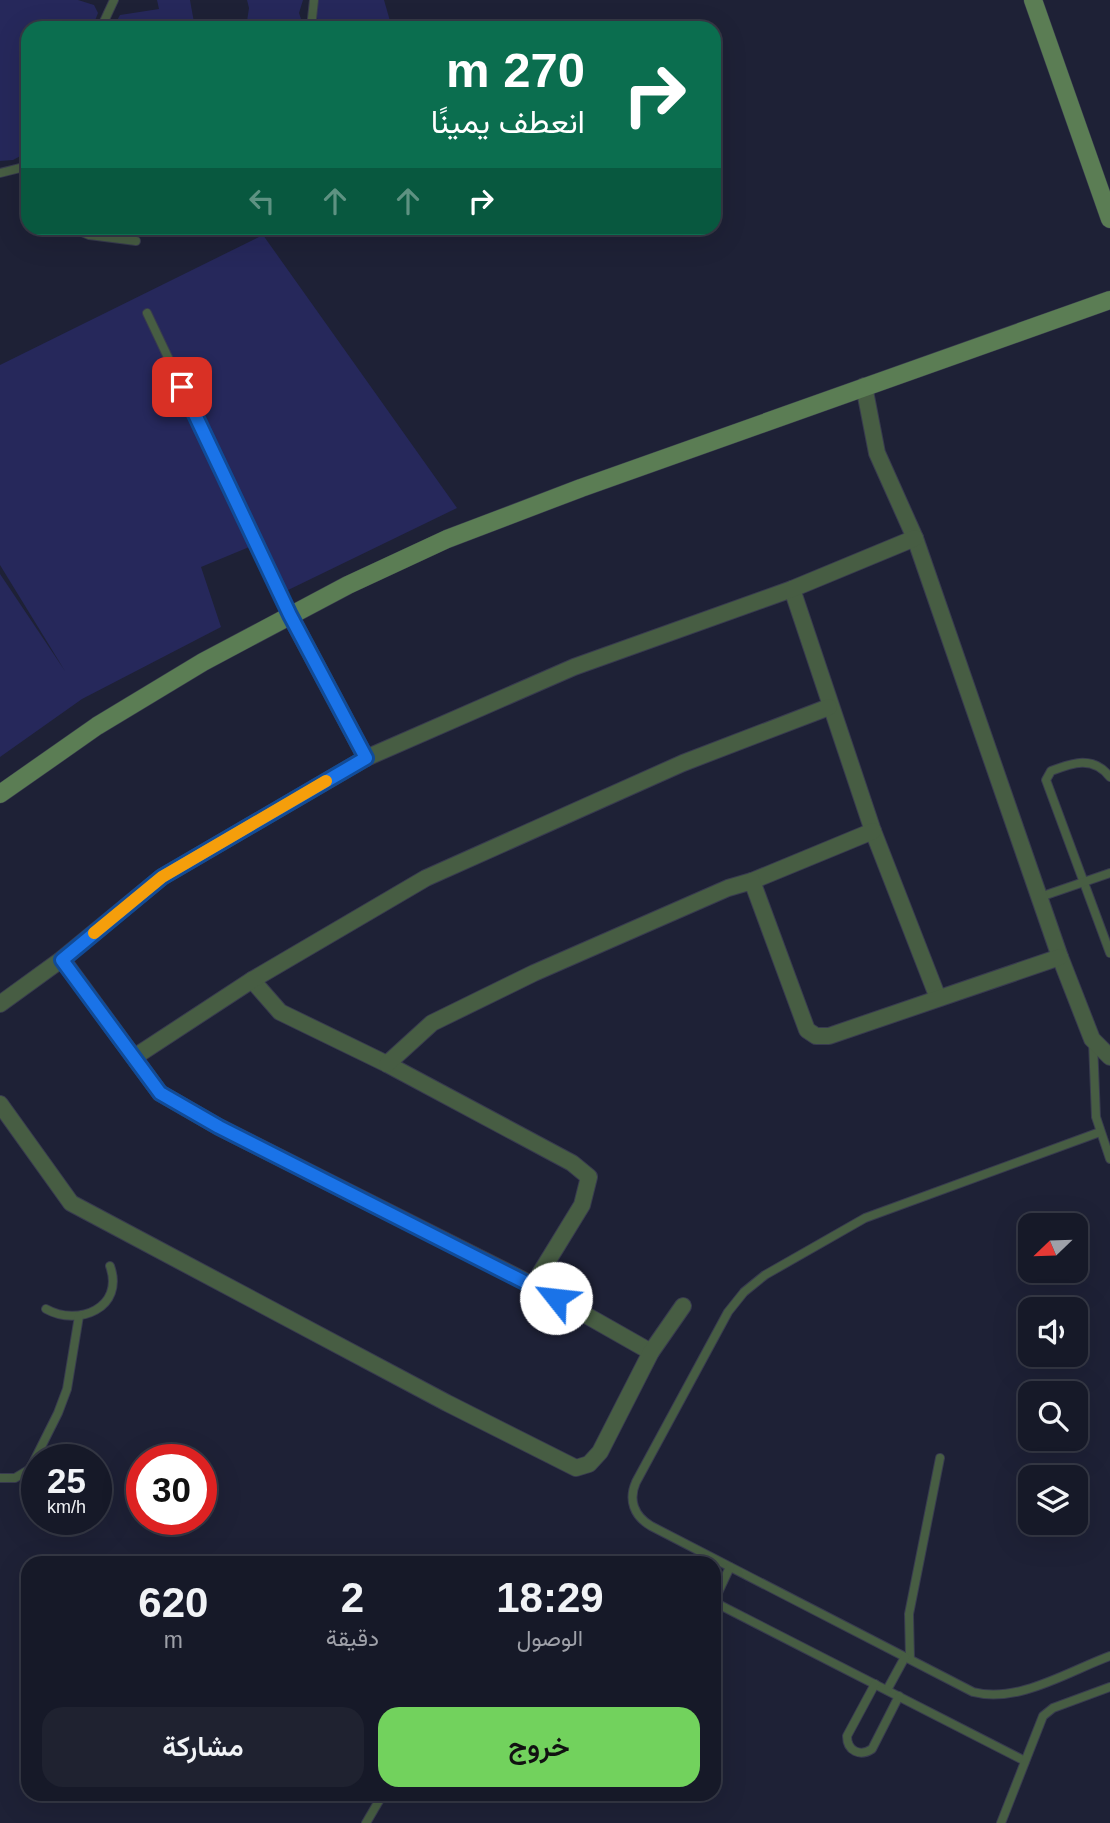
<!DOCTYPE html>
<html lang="ar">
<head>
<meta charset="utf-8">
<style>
  body { margin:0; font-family:Arial,Vazirmatn,sans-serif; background:#1f2230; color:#f1f3f6; direction:rtl; height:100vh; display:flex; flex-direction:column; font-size:26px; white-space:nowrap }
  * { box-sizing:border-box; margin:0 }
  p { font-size:23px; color:#9ea0a8 }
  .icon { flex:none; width:38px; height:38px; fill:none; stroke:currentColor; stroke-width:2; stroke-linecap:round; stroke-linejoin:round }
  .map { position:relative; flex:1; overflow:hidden; direction:ltr }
  .details { position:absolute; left:21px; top:1556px; width:700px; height:245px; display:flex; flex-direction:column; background:#161928; border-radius:21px; box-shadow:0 7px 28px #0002,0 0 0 2px #353845; direction:rtl }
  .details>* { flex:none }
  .top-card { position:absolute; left:21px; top:21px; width:700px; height:214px; border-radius:21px; box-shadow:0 7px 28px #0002,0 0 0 2px #353845; direction:rtl; background:#0b6e4f; color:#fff; overflow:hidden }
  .needle { width:46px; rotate:247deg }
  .controls { position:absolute; left:1018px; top:1213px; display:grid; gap:14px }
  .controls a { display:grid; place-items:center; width:70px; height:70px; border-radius:14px; background:#161928; box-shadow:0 7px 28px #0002,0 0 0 2px #353845; font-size:35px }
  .speed { position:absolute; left:21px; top:1444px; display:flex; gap:14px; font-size:35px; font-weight:700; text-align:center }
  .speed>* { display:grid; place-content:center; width:91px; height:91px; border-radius:50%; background:#161928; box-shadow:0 7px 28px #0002,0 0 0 2px #353845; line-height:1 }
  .speed small { font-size:18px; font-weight:400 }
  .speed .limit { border:10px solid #d22; background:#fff; color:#111 }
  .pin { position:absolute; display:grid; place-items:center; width:60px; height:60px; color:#fff; margin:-30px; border-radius:14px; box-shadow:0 4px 10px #0006 }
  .me { position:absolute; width:77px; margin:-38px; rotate:299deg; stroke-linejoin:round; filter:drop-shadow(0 0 5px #0008) }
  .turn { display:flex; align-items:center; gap:24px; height:147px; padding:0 21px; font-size:32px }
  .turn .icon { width:91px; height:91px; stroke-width:2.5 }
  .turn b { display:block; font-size:49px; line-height:60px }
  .lanes { display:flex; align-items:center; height:66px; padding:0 21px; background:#0003; justify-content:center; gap:35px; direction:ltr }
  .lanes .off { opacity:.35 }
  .eta { display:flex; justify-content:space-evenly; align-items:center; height:119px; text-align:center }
  .eta b { font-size:42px; font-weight:600; line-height:49px }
  .primary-button { display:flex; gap:14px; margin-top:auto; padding:14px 21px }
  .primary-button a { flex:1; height:80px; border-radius:21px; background:#72d25d; color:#111; font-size:28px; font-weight:600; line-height:80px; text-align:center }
  .primary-button a+a { background:#1f2230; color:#f1f3f6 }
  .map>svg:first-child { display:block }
  .green { fill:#26285b }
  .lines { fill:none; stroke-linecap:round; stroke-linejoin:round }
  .lane-casing { stroke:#383b4f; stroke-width:10 }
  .street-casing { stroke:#383b4f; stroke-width:18 }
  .secondary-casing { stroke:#383b4f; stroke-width:19 }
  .lane { stroke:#475d43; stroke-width:8 }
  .street { stroke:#475d43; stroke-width:16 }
  .secondary { stroke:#5b7d54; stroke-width:18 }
  .route-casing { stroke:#114b97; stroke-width:18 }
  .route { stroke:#1a73e8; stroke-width:12 }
  .slow { stroke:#f59e0b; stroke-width:12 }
</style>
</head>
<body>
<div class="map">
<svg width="1110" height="1823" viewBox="0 0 1110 1823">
  <rect width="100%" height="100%" fill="#1e2136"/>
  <g class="green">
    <path d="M 0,0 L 78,0 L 94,5 L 98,13 L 92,28 L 28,28 L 28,152 L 13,160 L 0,161 Z"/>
    <path d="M 157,0 L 190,0 L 195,28 L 113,28 L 120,15 L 159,9 Z"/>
    <path d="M 247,0 L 303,0 L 299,13 L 304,28 L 246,28 L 249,8 Z"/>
    <path d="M 311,0 L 384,0 L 392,28 L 316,28 L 320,27 Z"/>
    <path d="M 263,235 L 457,508 L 284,592 L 254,545 L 201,567 L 221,627 L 82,699 L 0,757 L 0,574 L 65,671 L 0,565 L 0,365 Z"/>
  </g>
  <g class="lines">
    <defs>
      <g id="lane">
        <path d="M 101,28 L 114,0"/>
        <path d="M 311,28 L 314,0"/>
        <path d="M 0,173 L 28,166"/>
        <path d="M 72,228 L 89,235 L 136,241"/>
        <path d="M 147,313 L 290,615"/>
        <path d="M 1110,777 C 1093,755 1072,763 1051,771 L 1046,780 L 1110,953"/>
        <path d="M 1040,897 L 1110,873"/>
        <path d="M 1093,1042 L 1096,1117 L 1110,1159"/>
        <path d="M 1100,1132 L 865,1218 L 765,1275 L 744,1292 L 728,1312 L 636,1482 C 628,1500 634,1516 651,1526 L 973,1692 C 1018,1704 1069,1671 1110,1656"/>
        <path d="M 46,1309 C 78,1327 125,1308 110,1266"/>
        <path d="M 0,1478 L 15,1478 L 30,1469 L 58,1413 L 67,1389 L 79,1316"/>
        <path d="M 714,1601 L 730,1567"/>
        <path d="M 714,1602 L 1025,1761"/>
        <path d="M 910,1659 L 909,1614 L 940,1458"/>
        <path d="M 875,1684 L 847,1736 C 847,1751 860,1757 872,1749 L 899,1696"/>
        <path d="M 887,1690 L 905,1657"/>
        <path d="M 366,1823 L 383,1794"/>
        <path d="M 1001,1823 L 1043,1716 L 1053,1708 L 1110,1687"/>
      </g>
      <g id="street">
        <path d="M 864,386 L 877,453 L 915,538 L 1060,957 L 1092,1039 L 1110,1057"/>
        <path d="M 792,589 L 873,831 L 938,998"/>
        <path d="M 290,615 L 366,758"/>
        <path d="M 752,881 L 873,831"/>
        <path d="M 62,959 L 160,1093 L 219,1127 L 533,1285 L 651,1352"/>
        <path d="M 252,980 L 280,1012 L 387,1064 L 572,1163 L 589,1177 L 582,1205 L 533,1285"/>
        <path d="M 0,1004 L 62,959 L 162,877 L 366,758 L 574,667 L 792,589 L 915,538"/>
        <path d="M 136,1056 L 252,980 L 426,878 L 683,763 L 829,707"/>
        <path d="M 387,1064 L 432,1023 L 534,973 L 728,888 L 752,881 L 807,1030 L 816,1036 L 829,1036 L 1060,957"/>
        <path d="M 0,1104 L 71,1203 L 447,1403 L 576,1468 L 589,1464 L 600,1452 L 651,1352 L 683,1306"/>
      </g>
      <g id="secondary">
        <path d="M 1033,0 L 1110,219"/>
        <path d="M 0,794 L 97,726 L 203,662 L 348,585 L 447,539 L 581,488 L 1110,300"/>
      </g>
    </defs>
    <use href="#lane" class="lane-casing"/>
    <use href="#street" class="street-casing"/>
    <use href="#secondary" class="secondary-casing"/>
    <use href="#lane" class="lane"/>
    <use href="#street" class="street"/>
    <use href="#secondary" class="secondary"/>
  </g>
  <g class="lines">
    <defs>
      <path id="route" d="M 182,387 L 290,615 L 366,758 L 162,877 L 62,960 L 160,1093 L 219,1127 L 556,1298"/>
    </defs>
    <use href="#route" class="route-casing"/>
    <use href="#route" class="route"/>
    <path class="slow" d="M 94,933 L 162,877 L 326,781"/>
  </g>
</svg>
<div class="controls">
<a><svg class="needle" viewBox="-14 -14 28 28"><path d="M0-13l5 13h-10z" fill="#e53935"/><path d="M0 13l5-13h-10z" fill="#9ea0a8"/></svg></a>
<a><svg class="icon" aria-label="sound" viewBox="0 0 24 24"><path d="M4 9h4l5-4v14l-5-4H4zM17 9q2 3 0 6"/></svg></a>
<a><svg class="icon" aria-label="search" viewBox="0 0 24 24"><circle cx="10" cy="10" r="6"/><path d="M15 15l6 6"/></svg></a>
<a><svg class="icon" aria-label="layers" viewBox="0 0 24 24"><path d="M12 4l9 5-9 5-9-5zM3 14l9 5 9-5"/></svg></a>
</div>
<div class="speed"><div>25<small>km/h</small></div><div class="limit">30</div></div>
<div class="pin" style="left:182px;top:387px;background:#d93025"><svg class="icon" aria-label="arrive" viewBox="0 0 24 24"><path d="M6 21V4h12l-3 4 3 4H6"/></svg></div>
<svg class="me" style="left:556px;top:1298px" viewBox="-20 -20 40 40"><circle r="19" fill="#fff"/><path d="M0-13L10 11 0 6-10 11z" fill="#1a73e8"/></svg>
<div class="top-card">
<div class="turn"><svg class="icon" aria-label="right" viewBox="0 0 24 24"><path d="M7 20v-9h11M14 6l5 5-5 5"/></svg><div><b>270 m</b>انعطف يمينًا</div></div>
<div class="lanes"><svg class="icon off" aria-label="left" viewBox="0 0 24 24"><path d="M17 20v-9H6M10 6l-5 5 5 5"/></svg><svg class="icon off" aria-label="ahead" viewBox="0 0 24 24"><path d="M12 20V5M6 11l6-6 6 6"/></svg><svg class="icon off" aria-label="ahead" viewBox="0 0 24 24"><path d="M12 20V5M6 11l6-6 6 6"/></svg><svg class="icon" aria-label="right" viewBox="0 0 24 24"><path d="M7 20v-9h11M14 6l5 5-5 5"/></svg></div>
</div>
<section class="details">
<div class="eta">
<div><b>18:29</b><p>الوصول</p></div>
<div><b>2</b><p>دقيقة</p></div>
<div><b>620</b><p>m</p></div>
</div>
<div class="primary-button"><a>خروج</a><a>مشاركة</a></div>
</section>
</div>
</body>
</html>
